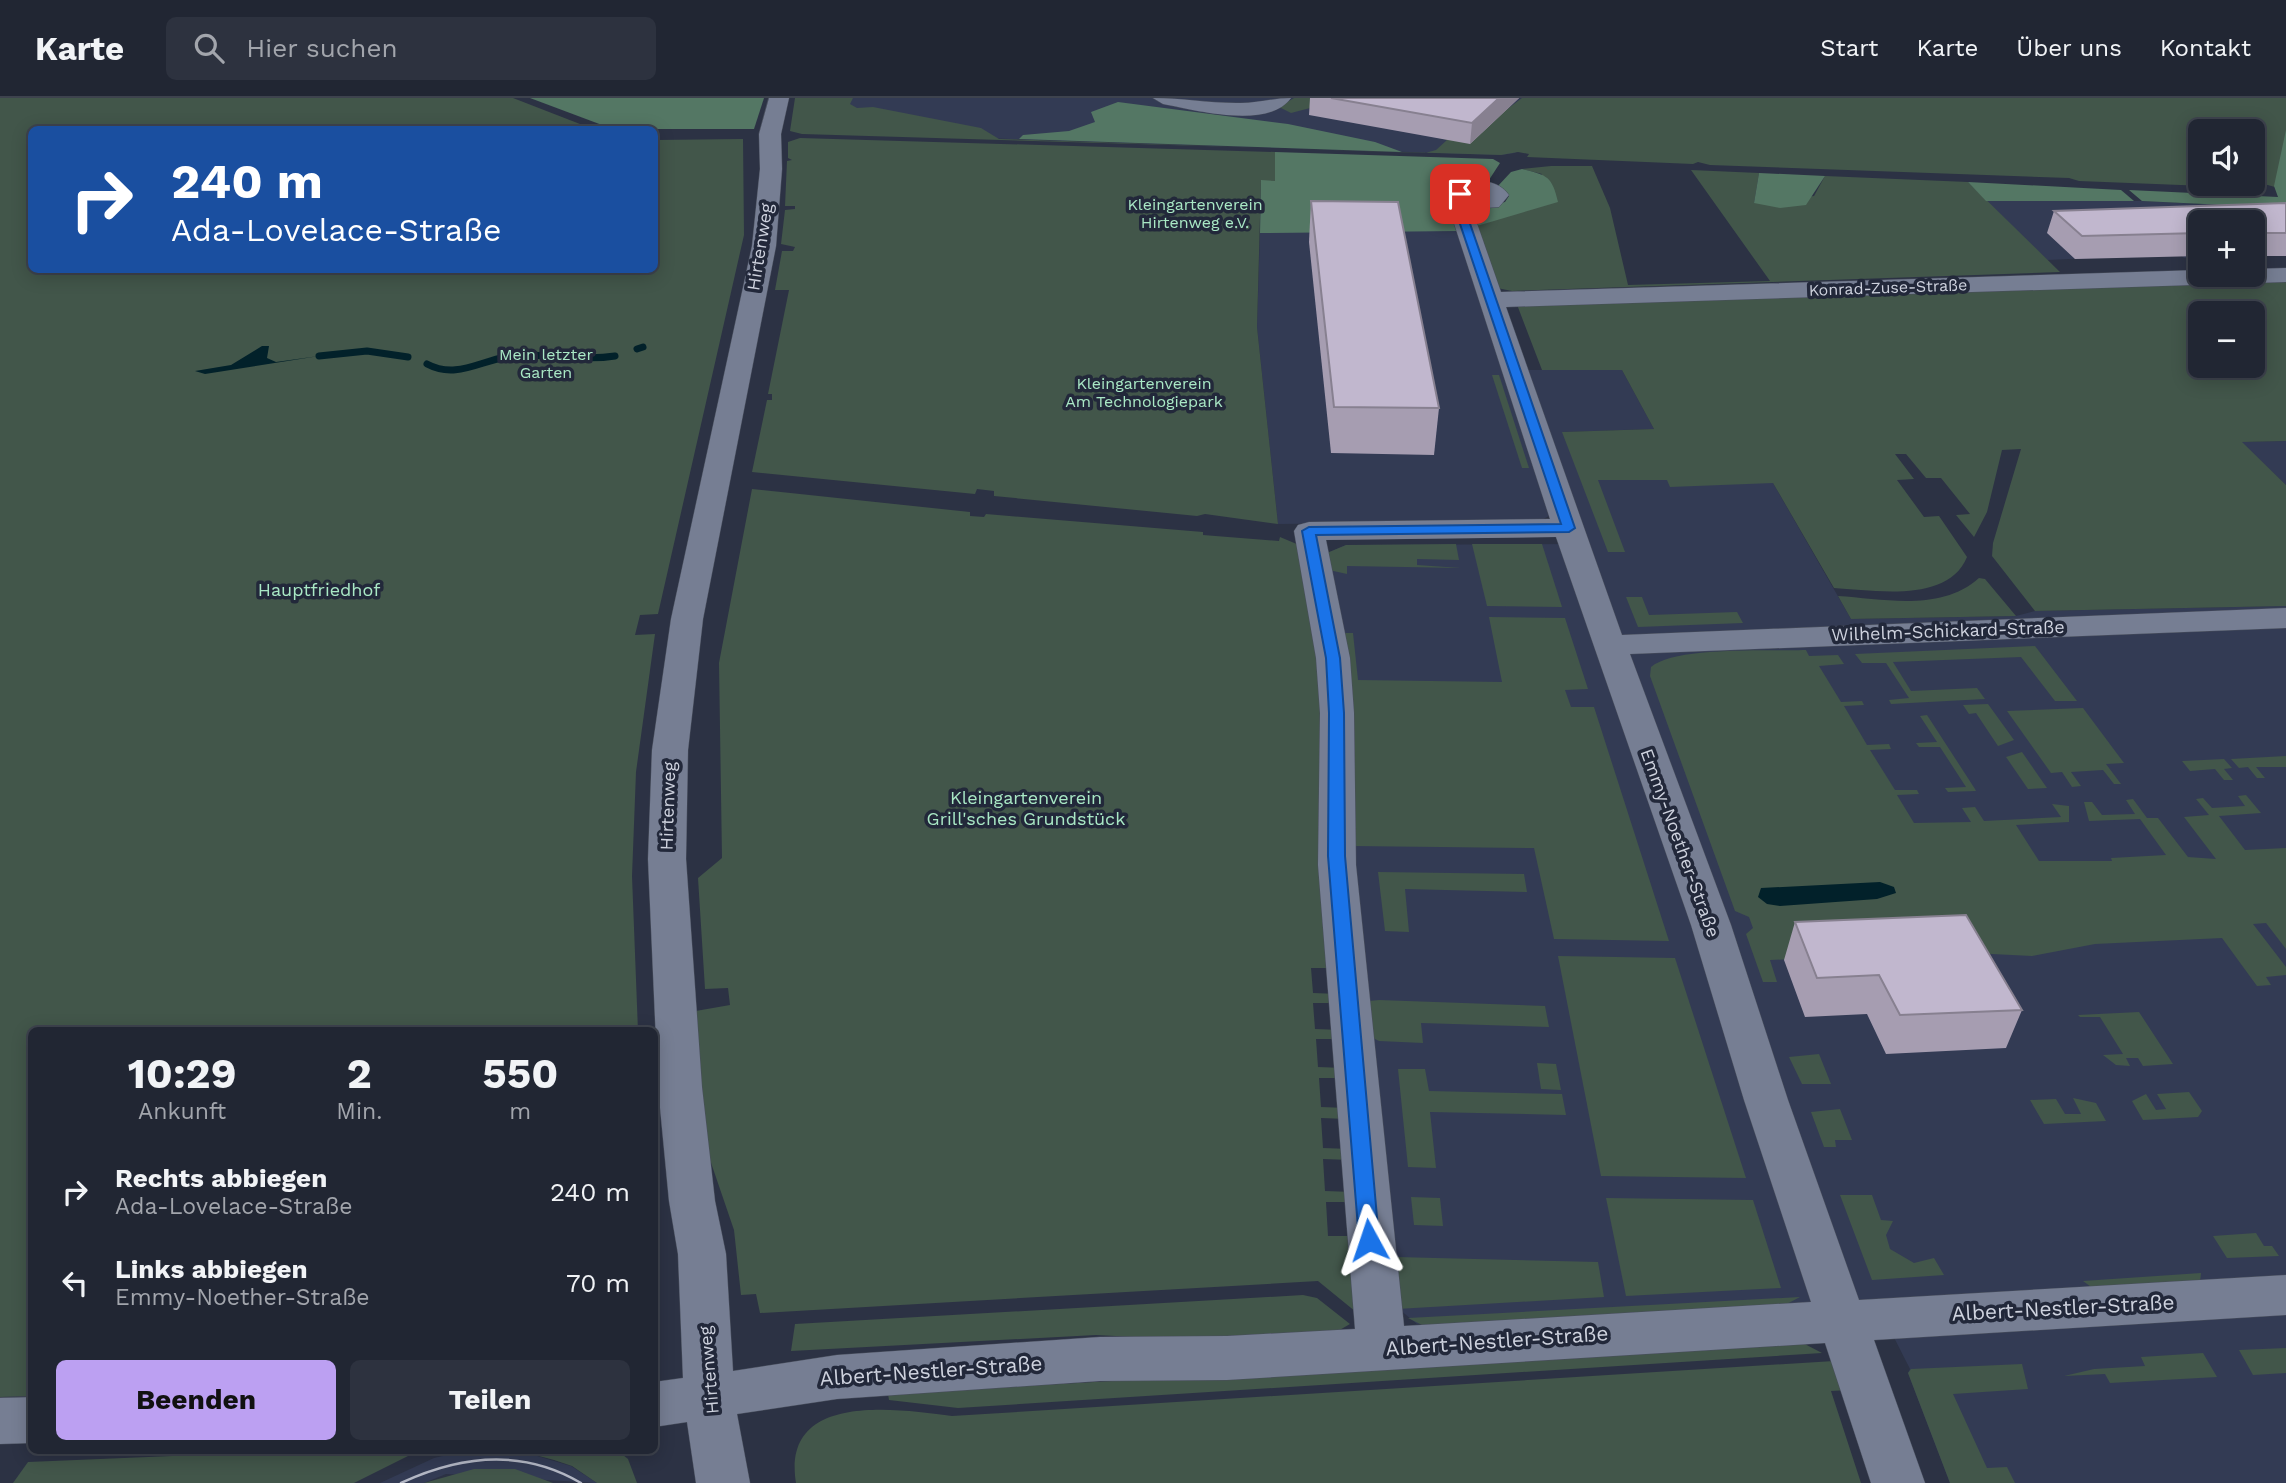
<!DOCTYPE html>
<html lang="de">
<head>
<meta charset="utf-8">
<style>
  body { margin:0; font-family:"Work Sans",sans-serif; background:#2d323f; color:#f1f3f6; height:100vh; display:flex; flex-direction:column; font-size:26px; white-space:nowrap }
  * { box-sizing:border-box; margin:0 }
  p { font-size:23px; color:#a2a5ac }
  .icon { flex:none; width:38px; height:38px; fill:none; stroke:currentColor; stroke-width:2; stroke-linecap:round; stroke-linejoin:round }
  .map { position:relative; flex:1; overflow:hidden }
  .panel { position:absolute; left:28px; top:929px; width:630px; height:427px; display:flex; flex-direction:column; background:#212633; border-radius:10px; box-shadow:0 4px 18px #0003,0 0 0 2px #3e434e }
  .panel>* { flex:none }
  .banner { position:absolute; left:28px; top:28px; width:630px; height:147px; border-radius:10px; box-shadow:0 4px 18px #0003,0 0 0 2px #3e434e; background:#1a4fa0; color:#fff; overflow:hidden }
  .fabs { position:absolute; left:2188px; top:21px; display:grid; gap:14px }
  .fabs a { display:grid; place-items:center; width:77px; height:77px; border-radius:10px; background:#212633; box-shadow:0 4px 18px #0003,0 0 0 2px #3e434e; font-size:35px }
  .pin { position:absolute; display:grid; place-items:center; width:60px; height:60px; color:#fff; margin:-30px; border-radius:14px; box-shadow:0 4px 10px #0006 }
  .me { position:absolute; width:77px; margin:-38px; rotate:355deg; stroke-linejoin:round; filter:drop-shadow(0 0 5px #0008) }
  .turn { display:flex; align-items:center; gap:24px; height:147px; padding:0 28px; font-size:32px }
  .turn .icon { width:91px; height:91px; stroke-width:2.5 }
  .turn b { display:block; font-size:49px; line-height:60px }
  .eta { display:flex; justify-content:space-evenly; align-items:center; height:119px; text-align:center }
  .eta b { font-size:42px; font-weight:700; line-height:49px }
  .primary-button { display:flex; gap:14px; margin-top:auto; padding:14px 28px }
  .primary-button a { flex:1; height:80px; border-radius:10px; background:#bca0f2; color:#111; font-size:28px; font-weight:700; line-height:80px; text-align:center }
  .primary-button a+a { background:#2d323f; color:#f1f3f6 }
  ul { padding:0; list-style:none }
  li { display:flex; align-items:center; gap:21px; height:91px; padding:0 28px }
  li div { flex:1 }
  li b { display:block; font-size:26px }
  li em { font-style:normal }
  header { display:flex; align-items:center; gap:42px; box-sizing:border-box; height:98px; padding:0 35px; background:#212633; border-bottom:2px solid #3e434e }
  header strong { font-size:33px }
  nav { display:flex; gap:38px; margin-inline-start:auto; font-size:24px }
  .search { width:490px; height:63px; background:#2d323f; display:flex; align-items:center; gap:18px; box-sizing:border-box; padding:0 24px; border-radius:10px; color:#a2a5ac; font-size:26px }
  .map>svg:first-child { display:block }
  .built { fill:#333b54 }
  .green { fill:#42564a; fill-rule:evenodd }
  .forest { fill:#547764 }
  .water { fill:#02212a }
  .lines { fill:none; stroke-linecap:round; stroke-linejoin:round }
  .stream { stroke:#02212a; stroke-width:7 }
  .minor-casing { stroke:#484e5c; stroke-width:1 }
  .minor { fill:#767e93; fill-rule:evenodd }
  .tram { stroke:#b3b7c4; stroke-width:2.5 }
  .wall { fill:#a69db1 }
  .shaded-wall { fill:#878090 }
  .building { fill:#c1b7ce; stroke:#878090; stroke-width:2 }
  .route { fill:#1a73e8; stroke:#114b97; stroke-width:2 }
  .labels { text-anchor:middle; stroke-width:7; stroke-linejoin:round; paint-order:stroke }
  .far-park-label { font-size:16px; fill:#a9e8c5; stroke:#22283a }
  .far-street-label { font-size:16px; fill:#ced2de; stroke:#22283a }
  .street-label { font-size:18px; fill:#ced2de; stroke:#22283a }
  .park-label { font-size:18px; fill:#a9e8c5; stroke:#22283a }
  .near-street-label { font-size:21px; fill:#ced2de; stroke:#22283a }
</style>
</head>
<body>
<header>
<strong>Karte</strong>
<div class="search"><svg class="icon" aria-label="search" viewBox="0 0 24 24"><circle cx="10" cy="10" r="6"/><path d="M15 15l6 6"/></svg>Hier suchen</div>
<nav><a>Start</a><a>Karte</a><a>Über uns</a><a>Kontakt</a></nav>
</header>
<div class="map">
<svg width="2286" height="1385" viewBox="0 0 2286 1385">
  <rect width="100%" height="100%" fill="#2c3244"/>
  <g class="built">
    <path d="M 795,0 L 1574,0 L 1515,55 L 1501,57 L 827,35 Z"/>
    <path d="M 1986,103 L 2142,103 L 2286,110 L 2258,158 L 2252,158 L 2252,124 L 2200,124 L 2200,159 L 2184,160 L 2180,156 L 2047,162 Z"/>
    <path d="M 1313,132 L 1459,133 L 1549,418 L 1540,423 L 1278,426 L 1257,229 L 1260,135 Z"/>
    <path d="M 1519,272 L 1622,272 L 1654,331 L 1563,334 L 1773,385 L 1851,521 L 2016,518 L 2035,513 L 2286,508 L 2286,1385 L 1950,1385 L 1908,1275 L 1910,1271 L 1875,1202 L 1417,1226 L 1393,1206 L 1327,455 L 1346,447 L 1583,446 Z"/>
    <path d="M 2286,343 L 2286,387 L 2241,344 Z"/>
    <path d="M 464,1353 L 524,1354 L 571,1368 L 597,1385 L 446,1376 L 424,1385 L 380,1385 L 434,1360 Z"/>
  </g>
  <g class="green">
    <path d="M 0,0 L 513,0 L 580,26 L 559,32 L 32,32 L 32,172 L 654,172 L 655,42 L 743,41 L 744,137 L 658,516 L 640,517 L 635,537 L 655,536 L 636,674 L 632,778 L 638,933 L 32,933 L 31,1298 L 0,1299 Z"/>
    <path d="M 795,0 L 853,0 L 850,6 L 857,10 L 873,9 L 981,30 L 999,41 L 1425,55 L 1436,52 L 1447,42 L 1314,9 L 1291,15 L 1279,9 L 1294,0 L 1442,0 L 1506,12 L 1522,0 L 2286,0 L 2286,92 L 2264,86 L 2257,90 L 2079,83 L 2069,80 L 1710,67 L 1698,64 L 1693,66 L 1527,59 L 1529,56 L 1518,54 L 1501,57 L 802,36 L 790,33 ZM 2200,33 L 2252,33 L 2252,86 L 2200,86 Z"/>
    <path d="M 800,40 L 1275,54 L 1275,83 L 1261,83 L 1257,229 L 1278,426 L 1205,416 L 1197,418 L 994,398 L 994,393 L 977,391 L 975,396 L 752,374 L 767,302 L 772,302 L 772,296 L 768,296 L 789,192 L 775,192 L 782,153 L 793,153 L 795,149 L 781,146 L 785,112 L 795,111 L 795,108 L 785,108 L 787,63 L 792,62 L 788,60 L 788,44 Z"/>
    <path d="M 1551,68 L 1592,68 L 1610,110 L 1628,187 L 1770,183 L 1691,72 L 1759,75 L 1754,105 L 1814,98 L 1825,78 L 1968,84 L 2060,174 L 1512,193 L 1497,190 L 1477,128 L 1509,117 L 1542,76 L 1522,71 Z"/>
    <path d="M 2286,181 L 2286,343 L 2242,344 L 2286,387 L 2286,508 L 2035,513 L 1992,458 L 1993,445 L 2021,351 L 2002,352 L 1987,414 L 1974,439 L 1956,417 L 1970,416 L 1941,380 L 1926,380 L 1906,356 L 1895,356 L 1914,381 L 1897,382 L 1924,419 L 1939,418 L 1967,459 C 1948,506 1873,492 1834,490 L 1773,385 L 1670,389 L 1667,382 L 1598,382 L 1625,454 L 1608,454 L 1562,334 L 1654,331 L 1622,272 L 1542,272 L 1516,204 ZM 2200,215 L 2252,215 L 2252,268 L 2200,268 Z"/>
    <path d="M 1492,277 L 1499,277 L 1529,370 L 1522,370 Z"/>
    <path d="M 752,391 L 970,414 L 970,418 L 984,419 L 986,416 L 1203,434 L 1203,437 L 1279,443 L 1280,439 L 1299,447 L 1320,547 L 1335,870 L 1311,870 L 1313,895 L 1338,896 L 1338,905 L 1313,905 L 1315,931 L 1341,932 L 1342,941 L 1316,941 L 1318,969 L 1344,970 L 1345,980 L 1319,980 L 1321,1009 L 1347,1010 L 1347,1021 L 1321,1020 L 1323,1050 L 1350,1051 L 1351,1062 L 1323,1061 L 1325,1093 L 1353,1094 L 1354,1104 L 1326,1104 L 1328,1138 L 1357,1138 L 1356,1214 L 1318,1183 L 760,1215 L 756,1196 L 741,1197 L 734,1132 L 707,1053 L 690,914 L 730,907 L 728,890 L 705,891 L 698,780 L 722,760 L 719,565 Z"/>
    <path d="M 1456,446 L 1459,462 L 1417,461 L 1417,467 L 1461,470 L 1347,468 L 1347,476 L 1329,472 L 1327,455 L 1346,447 Z"/>
    <path d="M 1472,446 L 1542,446 L 1562,509 L 1487,508 Z"/>
    <path d="M 1979,480 L 1985,481 L 2016,518 L 1851,521 L 1838,498 C 1884,501 1941,514 1979,480 Z"/>
    <path d="M 1626,499 L 1642,499 L 1649,517 L 1737,514 L 1743,525 L 1638,529 Z"/>
    <path d="M 1489,519 L 1565,520 L 1588,591 L 1565,592 L 1571,609 L 1594,609 L 1669,843 L 1554,841 L 1534,750 L 1352,748 L 1340,535 L 1353,535 L 1358,582 L 1502,584 Z"/>
    <path d="M 2035,548 L 2077,603 L 2055,603 L 2021,559 L 1893,564 L 1911,593 L 1977,590 L 1985,601 L 1891,606 L 1889,602 L 1909,600 L 1886,565 L 1862,565 L 1855,556 Z"/>
    <path d="M 1806,552 L 1809,558 L 1838,557 L 1844,566 L 1819,568 L 1841,604 L 1862,603 L 1864,607 L 1844,608 L 1867,647 L 1889,646 L 1891,651 L 1870,652 L 1895,692 L 1917,692 L 1919,696 L 1897,697 L 1914,725 L 1971,724 L 1962,710 L 1975,709 L 1984,723 L 2061,719 L 2052,706 L 2069,708 L 2069,724 L 2016,727 L 2039,763 L 2112,763 L 2111,760 L 2166,757 L 2140,721 L 2089,723 L 2084,704 L 2092,704 L 2102,717 L 2135,716 L 2126,702 L 2133,701 L 2147,720 L 2158,720 L 2188,759 L 2216,761 L 2184,719 L 2209,717 L 2196,701 L 2203,700 L 2212,710 L 2245,708 L 2238,698 L 2246,697 L 2261,715 L 2219,718 L 2245,752 L 2286,750 L 2286,851 L 2266,825 L 2253,826 L 2286,869 L 2286,877 L 2266,879 L 2271,887 L 2257,888 L 2222,840 L 2095,846 L 2032,858 L 1952,854 L 1770,862 L 1777,884 L 1763,884 L 1746,836 L 1753,830 L 1749,819 L 1735,813 L 1650,578 L 1651,569 C 1674,548 1772,553 1806,552 Z"/>
    <path d="M 1988,606 L 2014,642 L 1998,648 L 1976,615 L 1969,616 L 1963,607 Z"/>
    <path d="M 2083,610 L 2124,665 L 2106,666 L 2121,686 L 2114,686 L 2103,672 L 2071,674 L 2081,688 L 2072,689 L 2062,674 L 2051,675 L 2007,613 Z"/>
    <path d="M 1927,617 L 1975,691 L 1976,693 L 1948,694 L 1945,690 L 1966,689 L 1940,649 L 1919,649 L 1916,645 L 1937,644 L 1920,618 Z"/>
    <path d="M 2022,654 L 2047,690 L 2028,691 L 2006,659 Z"/>
    <path d="M 2286,658 L 2286,669 L 2256,669 L 2265,680 L 2257,680 L 2248,669 L 2239,670 L 2231,661 Z"/>
    <path d="M 2224,661 L 2232,670 L 2224,671 L 2233,682 L 2224,682 L 2215,671 L 2190,673 L 2182,663 Z"/>
    <path d="M 1378,774 L 1524,776 L 1527,794 L 1405,791 L 1409,834 L 1385,833 Z"/>
    <path d="M 1558,858 L 1675,860 L 1746,1080 L 1601,1078 Z"/>
    <path d="M 1379,902 L 1545,908 L 1549,929 L 1421,925 L 1423,945 L 1379,943 L 1373,940 L 1369,903 Z"/>
    <path d="M 2139,914 L 2173,966 L 2143,968 L 2138,960 L 2126,960 L 2130,968 L 2116,967 L 2103,957 L 2123,956 L 2100,919 L 2080,919 L 2078,917 Z"/>
    <path d="M 1819,956 L 1831,986 L 1802,986 L 1789,959 Z"/>
    <path d="M 1537,965 L 1556,966 L 1561,992 L 1541,991 Z"/>
    <path d="M 1398,971 L 1425,971 L 1429,993 L 1562,996 L 1566,1017 L 1430,1014 L 1436,1070 L 1408,1069 Z"/>
    <path d="M 2189,994 L 2202,1013 L 2198,1019 L 2143,1022 L 2132,1003 L 2146,996 L 2156,1012 L 2166,1011 L 2157,996 Z"/>
    <path d="M 2073,1000 L 2096,1005 L 2106,1023 L 2044,1026 L 2030,1002 L 2056,1001 L 2065,1016 L 2081,1016 Z"/>
    <path d="M 1840,1011 L 1852,1042 L 1835,1042 L 1836,1049 L 1824,1049 L 1811,1014 Z"/>
    <path d="M 1840,1097 L 1872,1097 L 1881,1122 L 1893,1123 L 1886,1137 L 1890,1151 L 1914,1165 L 1934,1160 L 1944,1177 L 1872,1182 Z"/>
    <path d="M 1411,1099 L 1440,1100 L 1443,1128 L 1414,1127 Z"/>
    <path d="M 1606,1100 L 1753,1102 L 1781,1190 L 1626,1198 Z"/>
    <path d="M 2256,1135 L 2264,1148 L 2272,1148 L 2279,1158 L 2227,1160 L 2213,1138 Z"/>
    <path d="M 1396,1159 L 1598,1164 L 1604,1199 L 1397,1211 Z"/>
    <path d="M 2201,1175 L 2200,1184 L 2094,1191 L 2083,1183 Z"/>
    <path d="M 1303,1197 L 1317,1200 L 1350,1226 L 1331,1237 L 1153,1240 L 1096,1237 L 791,1253 L 795,1226 Z"/>
    <path d="M 1800,1199 L 1781,1209 L 1428,1230 L 1408,1220 Z"/>
    <path d="M 1799,1243 L 1822,1255 L 958,1310 L 889,1302 L 888,1296 Z"/>
    <path d="M 2286,1250 L 2286,1275 L 2253,1277 L 2239,1252 Z"/>
    <path d="M 2203,1255 L 2217,1279 L 2110,1285 L 2105,1276 L 2064,1278 L 2094,1271 L 2145,1268 L 2141,1259 Z"/>
    <path d="M 1834,1263 L 1849,1292 L 1831,1293 L 1861,1385 L 796,1385 C 781,1293 897,1311 952,1318 Z"/>
    <path d="M 2022,1266 L 2028,1291 L 1953,1296 L 1987,1370 L 2007,1369 L 2015,1385 L 1950,1385 L 1908,1275 L 1911,1271 Z"/>
    <path d="M 295,1353 L 418,1353 L 354,1385 L 13,1385 L 28,1364 Z"/>
    <path d="M 503,1353 L 618,1353 L 628,1361 L 637,1385 L 597,1385 L 572,1368 L 554,1362 L 524,1354 Z"/>
    <path d="M 474,1371 L 515,1371 L 553,1385 L 424,1385 Z"/>
  </g>
  <g class="forest">
    <path d="M 530,0 L 764,0 L 754,31 L 646,31 L 602,27 Z"/>
    <path d="M 1118,4 L 1288,26 L 1375,44 L 1402,54 L 1019,41 L 1023,37 L 1069,33 L 1095,24 L 1091,14 Z"/>
    <path d="M 2286,32 L 2286,110 L 2142,103 L 2129,92 L 2278,99 L 2274,88 Z"/>
    <path d="M 1275,54 L 1493,61 L 1500,65 L 1487,85 L 1467,85 L 1446,93 L 1459,133 L 1260,135 L 1261,82 L 1275,83 Z"/>
    <path d="M 1522,71 C 1547,77 1552,78 1558,104 L 1477,128 L 1471,112 L 1505,104 L 1509,98 L 1497,89 L 1511,74 Z"/>
    <path d="M 1759,75 L 1825,78 L 1806,107 L 1780,110 L 1754,105 Z"/>
    <path d="M 1968,84 L 2121,92 L 2134,103 L 1986,103 Z"/>
  </g>
  <g class="water">
    <path d="M 262,248 L 269,248 L 267,260 L 276,264 L 319,258 L 205,276 L 195,273 L 231,267 Z"/>
    <path d="M 1880,784 L 1894,789 L 1896,795 L 1877,801 L 1780,808 L 1767,806 L 1758,799 L 1761,790 Z"/>
  </g>
  <g class="lines">
    <g class="stream">
      <path d="M 637,251 L 643,249"/>
      <path d="M 319,258 L 367,253 L 408,259"/>
      <path d="M 427,266 C 455,281 478,264 506,259 C 542,253 579,264 615,258"/>
    </g>
    <defs>
      <g id="minor">
        <path d="M 769,0 L 789,0 L 781,36 L 782,71 L 776,148 L 703,521 L 688,652 L 686,761 L 702,989 L 715,1103 L 726,1156 L 733,1273 L 837,1257 L 1100,1239 L 1227,1238 L 1355,1231 L 1318,767 L 1320,615 L 1316,560 L 1294,433 L 1298,427 L 1309,424 L 1550,421 L 1449,110 L 1449,96 L 1457,86 C 1476,82 1497,80 1509,97 L 1499,109 L 1472,111 L 1501,194 L 2200,172 L 2200,177 L 2252,177 L 2252,171 L 2286,170 L 2286,184 L 1506,209 L 1622,537 L 2286,510 L 2286,530 L 1630,556 L 1731,827 L 1788,1002 L 1859,1202 L 2286,1177 L 2286,1217 L 1874,1242 L 1925,1385 L 1871,1385 L 1825,1245 L 1227,1282 L 1100,1283 L 837,1301 L 737,1316 L 750,1385 L 696,1385 L 687,1324 L 654,1329 L 654,1284 L 683,1280 L 678,1156 L 669,1103 L 658,989 L 648,761 L 652,652 L 671,521 L 752,148 L 760,71 L 759,36 ZM 1556,439 L 1691,827 L 1744,1002 L 1811,1204 L 1404,1228 L 1356,767 L 1354,615 L 1350,560 L 1326,442 Z"/>
        <path d="M 1153,0 C 1181,0 1208,5 1236,5 C 1255,6 1272,0 1291,0 C 1268,32 1195,12 1163,6 Z"/>
        <path d="M 32,1299 L 32,1345 L 0,1346 L 0,1300 Z"/>
      </g>
    </defs>
    <use href="#minor" class="minor-casing"/>
    <use href="#minor" class="minor"/>
    <path class="tram" d="M 401,1385 C 461,1357 522,1350 581,1385"/>
  </g>
  <g class="wall">
    <path d="M 1310,0 L 1519,0 L 1470,46 L 1309,17 Z"/>
    <path d="M 1311,103 L 1439,310 L 1434,357 L 1331,355 L 1309,144 Z"/>
    <path d="M 2286,105 L 2286,158 L 2252,158 L 2252,124 L 2200,124 L 2200,158 L 2075,161 L 2047,135 L 2054,113 Z"/>
    <path d="M 1795,824 L 2022,912 L 2006,950 L 1886,956 L 1867,916 L 1805,919 L 1784,862 Z"/>
  </g>
  <path class="shaded-wall" d="M 1499,0 L 1519,0 L 1470,46 L 1472,25 Z"/>
  <g class="building">
    <path d="M 1331,0 L 1499,0 L 1472,25 Z"/>
    <path d="M 1311,103 L 1398,104 L 1439,310 L 1334,309 Z"/>
    <path d="M 2286,105 L 2286,135 L 2252,135 L 2252,124 L 2200,124 L 2200,135 L 2082,138 L 2054,113 Z"/>
    <path d="M 1966,817 L 2022,912 L 1900,917 L 1879,877 L 1817,880 L 1795,824 Z"/>
  </g>
  <path class="route" d="M 1460,93 L 1465,96 L 1466,114 L 1575,430 L 1569,434 L 1316,437 L 1340,560 L 1344,615 L 1345,758 L 1379,1142 L 1376,1148 L 1362,1148 L 1359,1142 L 1328,758 L 1329,615 L 1326,560 L 1302,433 L 1309,429 L 1561,426 L 1456,114 L 1455,96 Z"/>
  <g class="labels">
    <g class="far-park-label">
      <text x="1195" y="112">Kleingartenverein<tspan x="1195" dy="18">Hirtenweg e.V.</tspan></text>
      <text x="546" y="262">Mein letzter<tspan x="546" dy="18">Garten</tspan></text>
      <text x="1144" y="291">Kleingartenverein<tspan x="1144" dy="18">Am Technologiepark</tspan></text>
    </g>
    <g class="far-street-label">
      <text transform="translate(1888 189) rotate(-2)" y="6">Konrad-Zuse-Straße</text>
    </g>
    <g class="street-label">
      <text transform="translate(760 149) rotate(-81)" y="6">Hirtenweg</text>
      <text transform="translate(1948 533) rotate(-2)" y="6">Wilhelm-Schickard-Straße</text>
      <text transform="translate(668 708) rotate(-88)" y="6">Hirtenweg</text>
      <text transform="translate(1680 745) rotate(70)" y="6">Emmy-Noether-Straße</text>
      <text transform="translate(709 1272) rotate(-95)" y="6">Hirtenweg</text>
    </g>
    <g class="park-label">
      <text x="319" y="498">Hauptfriedhof</text>
      <text x="1026" y="706">Kleingartenverein<tspan x="1026" dy="21">Grill'sches Grundstück</tspan></text>
    </g>
    <g class="near-street-label">
      <text transform="translate(2063 1210) rotate(-3)" y="7">Albert-Nestler-Straße</text>
      <text transform="translate(1497 1243) rotate(-4)" y="7">Albert-Nestler-Straße</text>
      <text transform="translate(931 1273) rotate(-4)" y="7">Albert-Nestler-Straße</text>
    </g>
  </g>
</svg>
<div class="fabs">
<a><svg class="icon" aria-label="sound" viewBox="0 0 24 24"><path d="M4 9h4l5-4v14l-5-4H4zM17 9q2 3 0 6"/></svg></a>
<a>+</a>
<a>−</a>
</div>
<div class="pin" style="left:1460px;top:96px;background:#d93025"><svg class="icon" aria-label="arrive" viewBox="0 0 24 24"><path d="M6 21V4h12l-3 4 3 4H6"/></svg></div>
<svg class="me" style="left:1369px;top:1142px" viewBox="-20 -20 40 40"><path d="M0-17L14 15 0 8-14 15z" fill="#1a73e8" stroke="#fff" stroke-width="4"/></svg>
<div class="banner">
<div class="turn"><svg class="icon" aria-label="right" viewBox="0 0 24 24"><path d="M7 20v-9h11M14 6l5 5-5 5"/></svg><div><b>240 m</b>Ada-Lovelace-Straße</div></div>
</div>
<section class="panel">
<div class="eta">
<div><b>10:29</b><p>Ankunft</p></div>
<div><b>2</b><p>Min.</p></div>
<div><b>550</b><p>m</p></div>
</div>
<ul>
<li><svg class="icon" aria-label="right" viewBox="0 0 24 24"><path d="M7 20v-9h11M14 6l5 5-5 5"/></svg><div><b>Rechts abbiegen</b><p>Ada-Lovelace-Straße</p></div><em>240 m</em></li>
<li><svg class="icon" aria-label="left" viewBox="0 0 24 24"><path d="M17 20v-9H6M10 6l-5 5 5 5"/></svg><div><b>Links abbiegen</b><p>Emmy-Noether-Straße</p></div><em>70 m</em></li>
</ul>
<div class="primary-button"><a>Beenden</a><a>Teilen</a></div>
</section>
</div>
</body>
</html>
